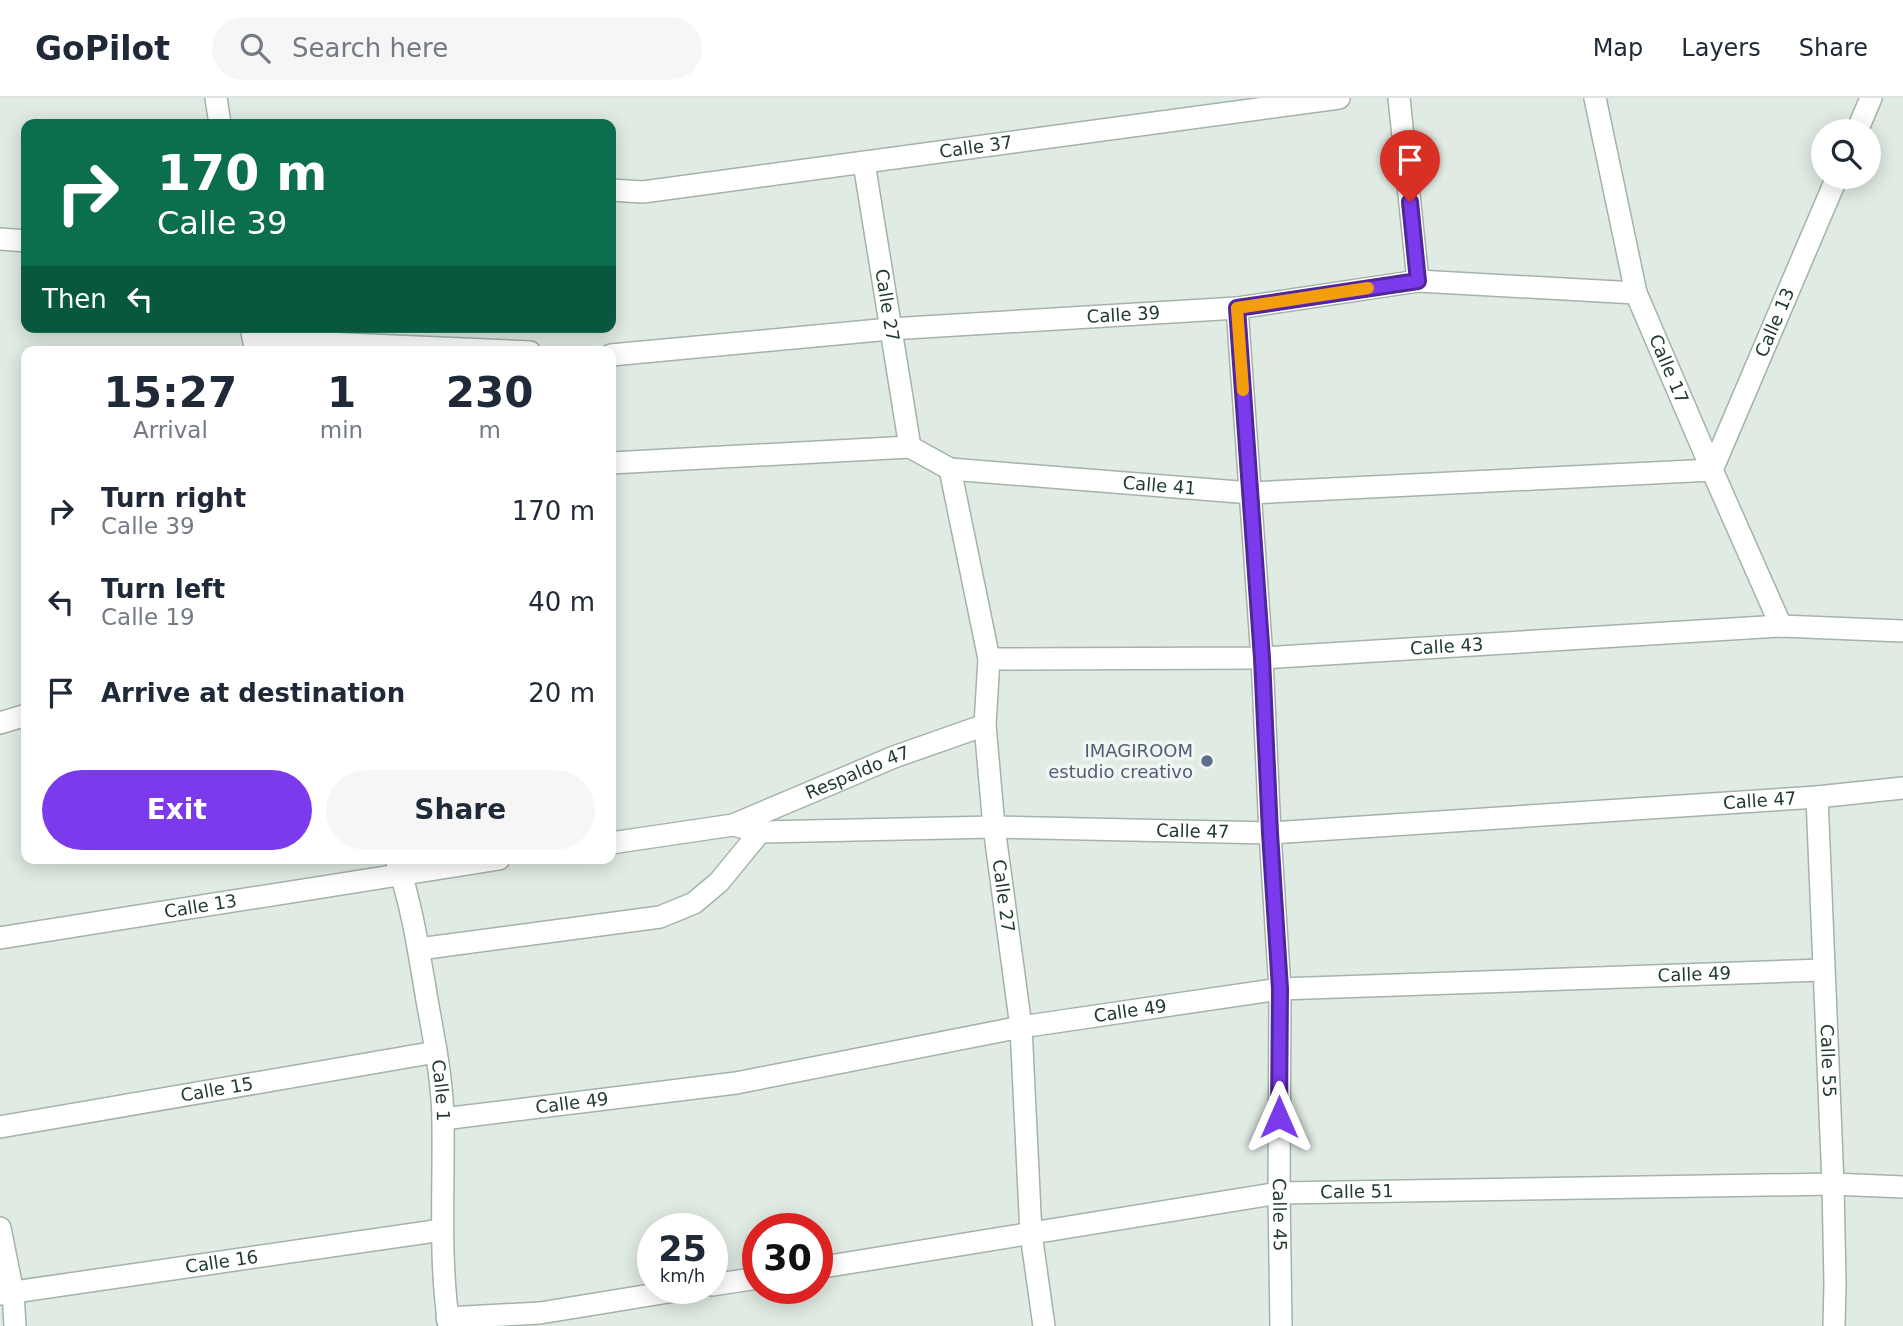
<!DOCTYPE html>
<html lang="en">
<head>
<meta charset="utf-8">
<style>
  body { margin:0; font-family:"DejaVu Sans",sans-serif; background:#f6f6f7; color:#1f2937; height:100vh; display:flex; flex-direction:column; font-size:26px; white-space:nowrap }
  * { box-sizing:border-box; margin:0 }
  p { font-size:23px; color:#747a83 }
  .icon { flex:none; width:38px; height:38px; fill:none; stroke:currentColor; stroke-width:2; stroke-linecap:round; stroke-linejoin:round }
  .map { position:relative; flex:1; overflow:hidden }
  .panel { position:absolute; left:21px; top:248px; width:595px; height:518px; display:flex; flex-direction:column; background:#fff; border-radius:14px; box-shadow:0 4px 18px #0003 }
  .panel>* { flex:none }
  .guide { position:absolute; left:21px; top:21px; width:595px; height:214px; border-radius:14px; box-shadow:0 4px 18px #0003; background:#0b6e4f; color:#fff; overflow:hidden }
  .controls { position:absolute; left:1811px; top:21px; display:grid; gap:14px }
  .controls a { display:grid; place-items:center; width:70px; height:70px; border-radius:50%; background:#fff; box-shadow:0 4px 18px #0003; font-size:35px }
  .speed { position:absolute; left:637px; top:1115px; display:flex; gap:14px; font-size:35px; font-weight:700; text-align:center }
  .speed>* { display:grid; place-content:center; width:91px; height:91px; border-radius:50%; background:#fff; box-shadow:0 4px 18px #0003; line-height:1 }
  .speed small { font-size:18px; font-weight:400 }
  .speed .limit { border:10px solid #d22; background:#fff; color:#111 }
  .pin { position:absolute; display:grid; place-items:center; width:60px; height:60px; color:#fff; margin:-72px -30px; border-radius:50% 50% 50% 0; rotate:-45deg; box-shadow:0 0 7px #0007 }
  .pin .icon { rotate:45deg }
  .me { position:absolute; width:77px; margin:-38px; rotate:0deg; stroke-linejoin:round; filter:drop-shadow(0 0 5px #0008) }
  .turn { display:flex; align-items:center; gap:24px; height:147px; padding:0 21px; font-size:32px }
  .turn .icon { width:91px; height:91px; stroke-width:2.5 }
  .turn b { display:block; font-size:49px; line-height:60px }
  .then { display:flex; align-items:center; height:66px; padding:0 21px; background:#0003; gap:14px; font-size:26px }
  .eta { display:flex; justify-content:space-evenly; align-items:center; height:119px; text-align:center }
  .eta b { font-size:42px; font-weight:800; line-height:49px }
  .button { display:flex; gap:14px; margin-top:auto; padding:14px 21px }
  .button a { flex:1; height:80px; border-radius:42px; background:#7c3aed; color:#fff; font-size:28px; font-weight:800; line-height:80px; text-align:center }
  .button a+a { background:#f6f6f7; color:#1f2937 }
  ul { padding:0; list-style:none }
  li { display:flex; align-items:center; gap:21px; height:91px; padding:0 21px }
  li div { flex:1 }
  li b { display:block; font-size:26px }
  li em { font-style:normal }
  header { display:flex; align-items:center; gap:42px; box-sizing:border-box; height:98px; padding:0 35px; background:#fff; border-bottom:2px solid #e0e1e3 }
  header strong { font-size:33px }
  nav { display:flex; gap:38px; margin-inline-start:auto; font-size:24px }
  .search { width:490px; height:63px; background:#f6f6f7; display:flex; align-items:center; gap:18px; box-sizing:border-box; padding:0 24px; border-radius:38px; color:#747a83; font-size:26px }
  .map>svg:first-child { display:block }
  .lines { fill:none; stroke-linecap:round; stroke-linejoin:round }
  .minor-casing { stroke:#a3b3a9; stroke-width:24 }
  .tertiary-casing { stroke:#a3b3a9; stroke-width:24 }
  .minor { stroke:#fff; stroke-width:21 }
  .tertiary { stroke:#fff; stroke-width:21 }
  .route-casing { stroke:#51269a; stroke-width:18 }
  .route { stroke:#7c3aed; stroke-width:12 }
  .slow { stroke:#f59e0b; stroke-width:12 }
  .service-dot { fill:#5c6f8a; stroke:#f0f7f2; stroke-width:2.5 }
  .labels { text-anchor:middle; stroke-width:7; stroke-linejoin:round; paint-order:stroke }
  .street-label { font-size:18px; fill:#213b2e; stroke:#f0f7f2 }
  .service-label { font-size:18px; fill:#4e5e75; stroke:#f0f7f2; text-anchor:end }
</style>
</head>
<body>
<header>
<strong>GoPilot</strong>
<div class="search"><svg class="icon" aria-label="search" viewBox="0 0 24 24"><circle cx="10" cy="10" r="6"/><path d="M15 15l6 6"/></svg>Search here</div>
<nav><a>Map</a><a>Layers</a><a>Share</a></nav>
</header>
<div class="map">
<svg width="1903" height="1228" viewBox="0 0 1903 1228">
  <rect width="100%" height="100%" fill="#e0ebe3"/>
  <g class="lines">
    <defs>
      <g id="minor">
        <path d="M 1399,0 L 1418,183"/>
        <path id="s1" d="M 1595,0 L 1636,195 L 1712,372 L 1781,528"/>
        <path d="M 1857,33 L 1871,0"/>
        <path id="s2" d="M 864,65 L 910,349"/>
        <path id="s3" d="M 611,92 L 643,94 L 1339,0"/>
        <path d="M 0,141 L 26,143"/>
        <path id="s4" d="M 1237,210 L 1262,560 L 1270,735 L 1280,891 L 1279,1095 L 1281,1228"/>
        <path d="M 254,242 L 530,254"/>
        <path id="s5" d="M 611,257 L 890,231 L 1237,210 L 1418,183 L 1636,195"/>
        <path id="s6" d="M 611,365 L 910,349 L 950,371 L 1251,395 L 1712,372 L 1837,79"/>
        <path id="s7" d="M 950,371 L 989,561 L 985,627 L 994,729 L 1021,929 L 1031,1136 L 1044,1228"/>
        <path id="s8" d="M 989,561 L 1262,560 L 1781,528 L 1903,533"/>
        <path d="M 0,625 L 26,617"/>
        <path id="s9" d="M 1817,699 L 1833,1086 L 1835,1186 L 1834,1228"/>
        <path id="s10" d="M 733,727 L 894,659 L 985,627"/>
        <path id="s11" d="M 611,745 L 733,727 L 760,734 L 994,729 L 1270,735 L 1817,699 L 1903,690"/>
        <path id="s12" d="M 0,840 L 499,761"/>
        <path d="M 419,851 L 660,819 L 694,805 L 719,784 L 760,734"/>
        <path id="s13" d="M 443,1021 L 736,985 L 1021,929 L 1280,891 L 1823,872"/>
        <path id="s14" d="M 0,1029 L 436,954"/>
        <path d="M 0,1130 L 13,1195 L 15,1228"/>
        <path id="s15" d="M 817,1170 L 1279,1095 L 1833,1086 L 1903,1089"/>
        <path d="M 712,1187 L 758,1180"/>
        <path id="s16" d="M 0,1196 L 442,1132"/>
        <path d="M 447,1220 L 540,1215 L 693,1190"/>
      </g>
      <g id="tertiary">
        <path d="M 216,0 L 220,26"/>
        <path d="M 251,229 L 256,254"/>
        <path id="s17" d="M 396,761 C 412,806 419,855 427,902 C 434,942 443,984 443,1025 C 444,1092 439,1161 449,1228"/>
      </g>
    </defs>
    <use href="#minor" class="minor-casing"/>
    <use href="#tertiary" class="tertiary-casing"/>
    <use href="#minor" class="minor"/>
    <use href="#tertiary" class="tertiary"/>
  </g>
  <g class="lines">
    <defs>
      <path id="route" d="M 1279,1019 L 1280,891 L 1270,735 L 1262,560 L 1237,210 L 1418,183 L 1410,104"/>
    </defs>
    <use href="#route" class="route-casing"/>
    <use href="#route" class="route"/>
    <path class="slow" d="M 1243,292 L 1237,210 L 1368,190"/>
  </g>
  <circle class="service-dot" cx="1207" cy="663" r="7"/>
  <g class="labels">
    <g class="street-label">
      <text dy="6" stroke="none"><textPath href="#s3" startOffset="368">Calle 37</textPath></text>
      <text dy="6" stroke="none"><textPath href="#s2" startOffset="144">Calle 27</textPath></text>
      <text dy="6" stroke="none"><textPath href="#s5" startOffset="514">Calle 39</textPath></text>
      <text dy="6" stroke="none"><textPath href="#s6" startOffset="1269">Calle 13</textPath></text>
      <text dy="6" stroke="none"><textPath href="#s1" startOffset="282">Calle 17</textPath></text>
      <text dy="6" stroke="none"><textPath href="#s6" startOffset="555">Calle 41</textPath></text>
      <text dy="6" stroke="none"><textPath href="#s8" startOffset="458">Calle 43</textPath></text>
      <text dy="6" stroke="none"><textPath href="#s10" startOffset="135">Respaldo 47</textPath></text>
      <text dy="6" stroke="none"><textPath href="#s11" startOffset="1152">Calle 47</textPath></text>
      <text dy="6" stroke="none"><textPath href="#s11" startOffset="584">Calle 47</textPath></text>
      <text dy="6" stroke="none"><textPath href="#s7" startOffset="432">Calle 27</textPath></text>
      <text dy="6" stroke="none"><textPath href="#s12" startOffset="203">Calle 13</textPath></text>
      <text dy="6" stroke="none"><textPath href="#s13" startOffset="1262">Calle 49</textPath></text>
      <text dy="6" stroke="none"><textPath href="#s13" startOffset="696">Calle 49</textPath></text>
      <text dy="6" stroke="none"><textPath href="#s9" startOffset="264">Calle 55</textPath></text>
      <text dy="6" stroke="none"><textPath href="#s14" startOffset="220">Calle 15</textPath></text>
      <text dy="6" stroke="none"><textPath href="#s17" startOffset="236">Calle 1</textPath></text>
      <text dy="6" stroke="none"><textPath href="#s13" startOffset="130">Calle 49</textPath></text>
      <text dy="6" stroke="none"><textPath href="#s15" startOffset="546">Calle 51</textPath></text>
      <text dy="6" stroke="none"><textPath href="#s4" startOffset="908">Calle 45</textPath></text>
      <text dy="6" stroke="none"><textPath href="#s16" startOffset="224">Calle 16</textPath></text>
    </g>
    <g class="service-label">
      <text x="1193" y="659">IMAGIROOM<tspan x="1193" dy="21">estudio creativo</tspan></text>
    </g>
  </g>
</svg>
<div class="controls">
<a><svg class="icon" aria-label="search" viewBox="0 0 24 24"><circle cx="10" cy="10" r="6"/><path d="M15 15l6 6"/></svg></a>
</div>
<div class="speed"><div>25<small>km/h</small></div><div class="limit">30</div></div>
<div class="pin" style="left:1410px;top:104px;background:#d93025"><svg class="icon" aria-label="arrive" viewBox="0 0 24 24"><path d="M6 21V4h12l-3 4 3 4H6"/></svg></div>
<svg class="me" style="left:1279px;top:1019px" viewBox="-20 -20 40 40"><path d="M0-17L14 15 0 8-14 15z" fill="#7c3aed" stroke="#fff" stroke-width="4"/></svg>
<div class="guide">
<div class="turn"><svg class="icon" aria-label="right" viewBox="0 0 24 24"><path d="M7 20v-9h11M14 6l5 5-5 5"/></svg><div><b>170 m</b>Calle 39</div></div>
<div class="then">Then<svg class="icon" aria-label="left" viewBox="0 0 24 24"><path d="M17 20v-9H6M10 6l-5 5 5 5"/></svg></div>
</div>
<section class="panel">
<div class="eta">
<div><b>15:27</b><p>Arrival</p></div>
<div><b>1</b><p>min</p></div>
<div><b>230</b><p>m</p></div>
</div>
<ul>
<li><svg class="icon" aria-label="right" viewBox="0 0 24 24"><path d="M7 20v-9h11M14 6l5 5-5 5"/></svg><div><b>Turn right</b><p>Calle 39</p></div><em>170 m</em></li>
<li><svg class="icon" aria-label="left" viewBox="0 0 24 24"><path d="M17 20v-9H6M10 6l-5 5 5 5"/></svg><div><b>Turn left</b><p>Calle 19</p></div><em>40 m</em></li>
<li><svg class="icon" aria-label="arrive" viewBox="0 0 24 24"><path d="M6 21V4h12l-3 4 3 4H6"/></svg><div><b>Arrive at destination</b></div><em>20 m</em></li>
</ul>
<div class="button"><a>Exit</a><a>Share</a></div>
</section>
</div>
</body>
</html>
